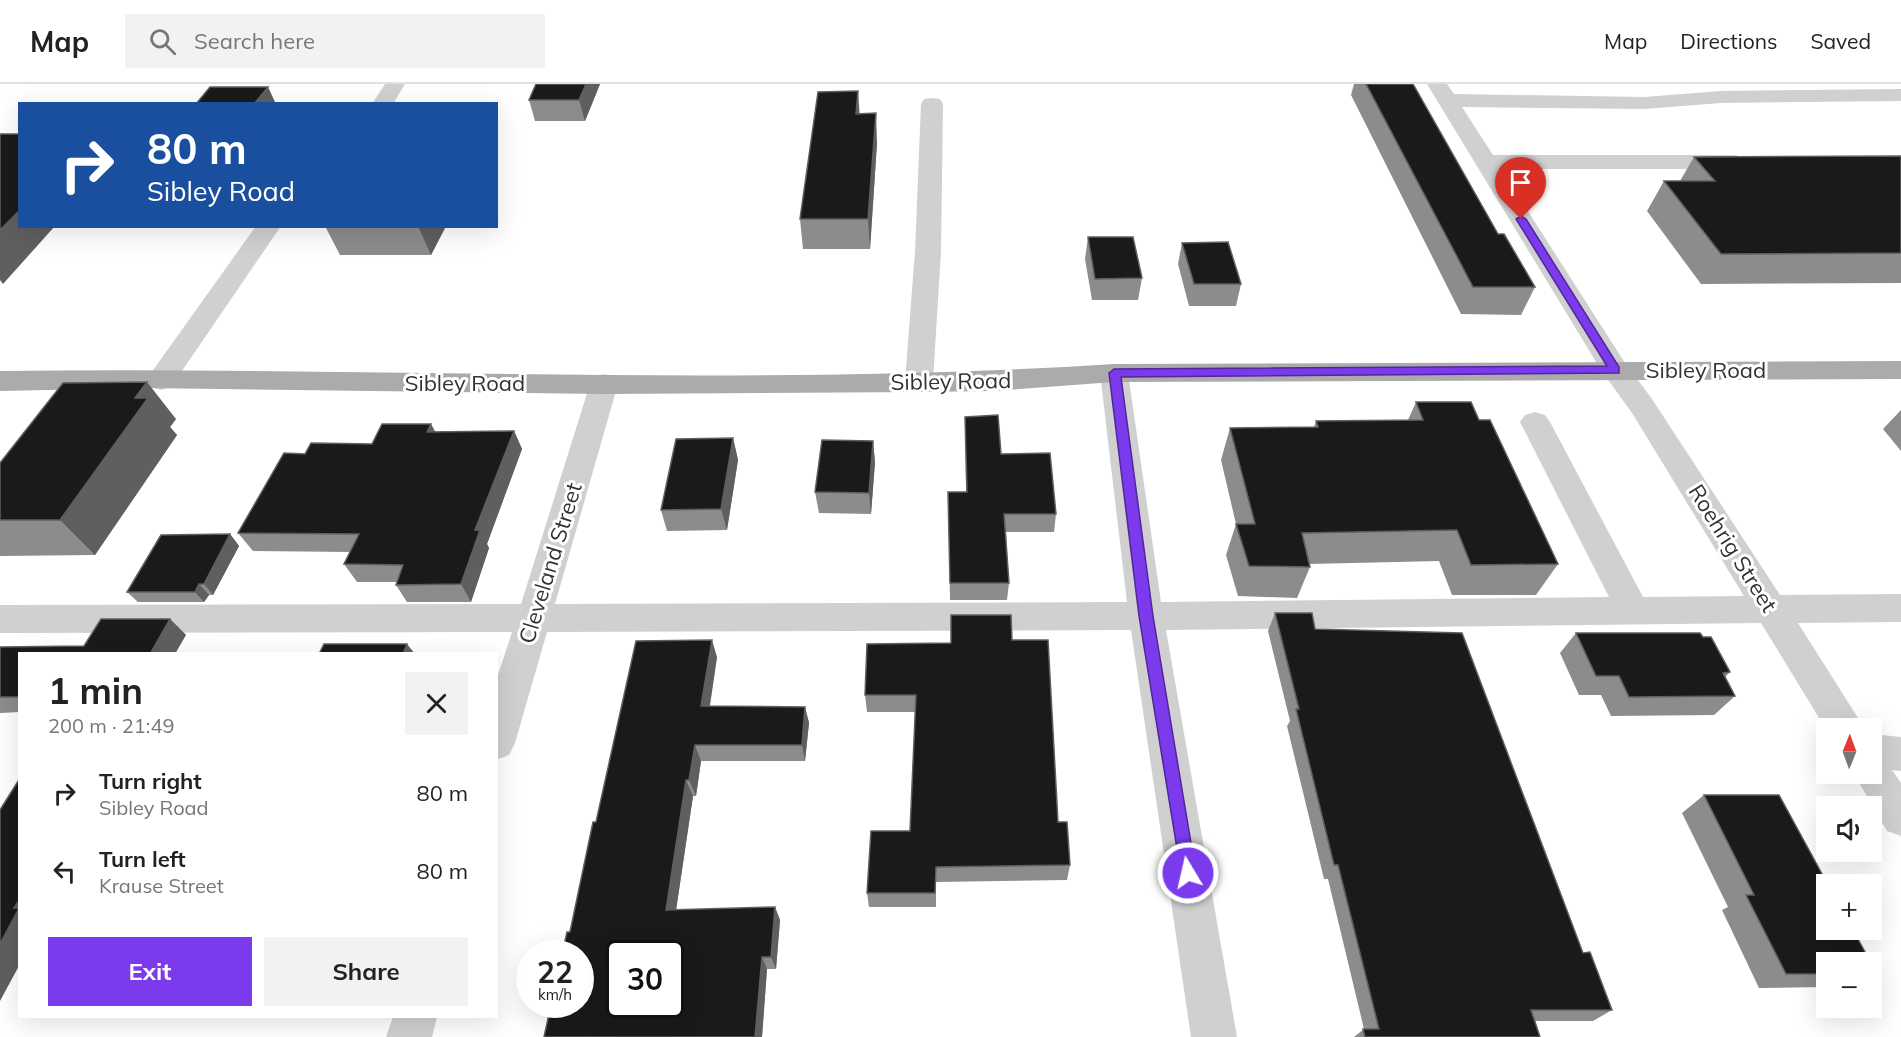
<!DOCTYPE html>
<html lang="en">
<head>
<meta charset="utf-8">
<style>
  body { margin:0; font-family:Mulish,sans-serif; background:#f2f2f2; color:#222; height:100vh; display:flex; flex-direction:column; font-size:22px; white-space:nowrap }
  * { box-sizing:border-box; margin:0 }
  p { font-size:20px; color:#767676 }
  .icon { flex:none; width:33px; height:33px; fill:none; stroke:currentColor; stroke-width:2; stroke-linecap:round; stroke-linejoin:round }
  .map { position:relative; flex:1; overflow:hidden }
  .sheet { position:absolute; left:18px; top:568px; width:480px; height:366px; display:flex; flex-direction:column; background:#fff; border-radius:0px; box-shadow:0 6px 24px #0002 }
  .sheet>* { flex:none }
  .banner { position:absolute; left:18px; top:18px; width:480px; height:126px; border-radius:0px; box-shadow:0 6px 24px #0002; background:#1a4fa0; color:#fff; overflow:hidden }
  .needle { width:39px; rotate:1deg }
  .tools { position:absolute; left:1816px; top:634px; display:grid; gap:12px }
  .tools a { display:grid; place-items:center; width:66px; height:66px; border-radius:0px; background:#fff; box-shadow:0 6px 24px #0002; font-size:30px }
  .speed { position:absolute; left:516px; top:856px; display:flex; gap:12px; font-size:30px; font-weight:700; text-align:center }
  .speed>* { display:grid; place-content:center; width:78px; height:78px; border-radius:50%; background:#fff; box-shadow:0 6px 24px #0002; line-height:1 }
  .speed small { font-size:15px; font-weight:400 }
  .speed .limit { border:3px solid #111; border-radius:9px; background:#fff; color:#111 }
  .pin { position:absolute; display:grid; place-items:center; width:51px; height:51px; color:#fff; margin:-62px -26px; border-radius:50% 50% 50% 0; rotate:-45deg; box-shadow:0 0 6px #0007 }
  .pin .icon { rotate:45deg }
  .me { position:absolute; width:66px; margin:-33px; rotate:351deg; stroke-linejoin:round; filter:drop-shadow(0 0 4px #0008) }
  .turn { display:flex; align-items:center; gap:21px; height:126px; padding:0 30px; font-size:27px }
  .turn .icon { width:78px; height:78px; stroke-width:2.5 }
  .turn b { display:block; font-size:42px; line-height:51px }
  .round { display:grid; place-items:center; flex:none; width:63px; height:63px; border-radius:0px; background:#f2f2f2 }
  .overview { display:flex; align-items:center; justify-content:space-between; height:102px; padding:0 30px }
  h1 { font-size:36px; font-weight:700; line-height:45px }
  .button { display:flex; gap:12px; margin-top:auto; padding:12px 30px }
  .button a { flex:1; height:69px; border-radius:0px; background:#7c3aed; color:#fff; font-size:24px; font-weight:700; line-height:69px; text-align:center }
  .button a+a { background:#f2f2f2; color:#222 }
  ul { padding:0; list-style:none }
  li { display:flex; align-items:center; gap:18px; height:78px; padding:0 30px }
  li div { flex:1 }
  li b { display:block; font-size:22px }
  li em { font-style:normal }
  header { display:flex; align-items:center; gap:36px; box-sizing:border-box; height:84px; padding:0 30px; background:#fff; border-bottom:2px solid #e0e0e0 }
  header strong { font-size:28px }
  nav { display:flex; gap:33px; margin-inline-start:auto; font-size:21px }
  .search { width:420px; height:54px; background:#f2f2f2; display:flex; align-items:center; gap:15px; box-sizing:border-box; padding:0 21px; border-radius:0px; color:#767676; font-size:22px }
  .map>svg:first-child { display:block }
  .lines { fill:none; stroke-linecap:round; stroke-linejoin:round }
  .minor { fill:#d0d0d0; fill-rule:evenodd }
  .major { fill:#ababab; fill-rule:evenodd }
  .wall { fill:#8c8c8c }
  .shaded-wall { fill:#5f5f5f }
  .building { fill:#1a1a1a; stroke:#5f5f5f; stroke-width:1.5; fill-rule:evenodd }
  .route { fill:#7c3aed; stroke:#51269a; stroke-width:1.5 }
  .labels { text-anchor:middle; stroke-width:6; stroke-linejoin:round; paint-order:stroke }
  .street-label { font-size:22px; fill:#333; stroke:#fff }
</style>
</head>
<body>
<header>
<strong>Map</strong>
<div class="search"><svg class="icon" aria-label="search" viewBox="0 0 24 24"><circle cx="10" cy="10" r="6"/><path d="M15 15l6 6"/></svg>Search here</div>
<nav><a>Map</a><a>Directions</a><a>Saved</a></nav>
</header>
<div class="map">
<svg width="1901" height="953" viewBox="0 0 1901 953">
  <rect width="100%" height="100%" fill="#fff"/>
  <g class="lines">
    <g class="minor">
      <path d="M 385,0 L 405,0 L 393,20 L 372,20 Z"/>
      <path d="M 1427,0 L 1447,0 L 1454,10 L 1644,13 L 1721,7 L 1901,5 L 1901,17 L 1721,19 L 1644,25 L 1462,23 L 1493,71 L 1735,71 L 1743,73 L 1746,78 L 1743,83 L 1735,85 L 1501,85 L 1625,279 L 1652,315 L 1780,511 L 1901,510 L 1901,538 L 1798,539 L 1865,645 L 1827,645 L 1827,647 L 1761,539 L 1166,546 L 1237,953 L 1191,953 L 1131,546 L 547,548 L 515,659 L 509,671 L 496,676 L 496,597 L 512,548 L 0,549 L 0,521 L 521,520 L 590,300 L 594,293 L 604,290 L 614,293 L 618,300 L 555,520 L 1127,518 L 1100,289 L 1104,282 L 1114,280 L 1124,282 L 1128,289 L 1161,518 L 1609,513 L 1520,338 L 1525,331 L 1535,328 L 1545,331 L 1550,338 L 1643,513 L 1744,512 L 1632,329 L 1601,286 Z"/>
      <path d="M 932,14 L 940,15 L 943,20 L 941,167 L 933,298 L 929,305 L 919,308 L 909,305 L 905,298 L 915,167 L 921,20 L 924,15 Z"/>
      <path d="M 256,142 L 281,142 L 171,303 L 161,306 L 151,303 L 147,296 L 151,289 Z"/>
      <path d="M 1872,650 L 1901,653 L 1901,687 L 1892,686 L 1901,699 L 1901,752 L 1887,747 L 1854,690 L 1872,690 Z"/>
      <path d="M 393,933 L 437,933 L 432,953 L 386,953 Z"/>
    </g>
    <path class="major" d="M 1901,277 L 1901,295 L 1114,298 L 994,307 L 919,308 L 604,310 L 145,304 L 0,307 L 0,287 C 371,282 743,304 1114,280 Z"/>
  </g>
  <g class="wall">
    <path d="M 536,0 L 600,0 L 585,37 L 535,37 L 529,16 Z"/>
    <path d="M 1354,0 L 1413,0 L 1498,150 L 1535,203 L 1521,231 L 1461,230 L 1351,11 Z"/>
    <path d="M 860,30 L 877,59 L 870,165 L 803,165 L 800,135 Z"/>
    <path d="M 1901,72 L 1901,199 L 1701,200 L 1647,127 L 1664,97 L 1680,97 L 1694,73 Z"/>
    <path d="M 325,142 L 446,142 L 431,171 L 340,171 Z"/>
    <path d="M 1088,153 L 1142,194 L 1138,216 L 1092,216 L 1085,175 Z"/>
    <path d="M 1182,159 L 1241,200 L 1236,222 L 1189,222 L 1178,180 Z"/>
    <path d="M 1416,318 L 1479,336 L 1558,480 L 1536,511 L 1452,511 L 1439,477 L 1309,480 L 1310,483 L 1297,514 L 1238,512 L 1226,471 L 1236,440 L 1221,376 L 1230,344 L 1314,343 L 1316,337 L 1408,336 Z"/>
    <path d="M 1901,326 L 1901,367 L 1883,345 Z"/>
    <path d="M 965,333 L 1001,370 L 1056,430 L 1054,448 L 1006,448 L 1009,499 L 1007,516 L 950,516 L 948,408 L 966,408 Z"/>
    <path d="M 176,335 L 170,343 L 177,351 L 95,471 L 0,472 L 0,379 Z"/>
    <path d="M 514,347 L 522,365 L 487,460 L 489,464 L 471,518 L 407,518 L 396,501 L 397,498 L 357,498 L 344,480 L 350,468 L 253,467 L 238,449 L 305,370 L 372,360 L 435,348 Z"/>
    <path d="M 733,354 L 738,376 L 727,446 L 667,447 L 661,426 Z"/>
    <path d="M 873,357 L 875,378 L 871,430 L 819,429 L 815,408 Z"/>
    <path d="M 230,450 L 239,462 L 213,511 L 209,511 L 204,518 L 138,518 L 127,508 Z"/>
    <path d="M 1275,529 L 1315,545 L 1583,869 L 1612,926 L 1593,937 L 1535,937 L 1540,953 L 1354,953 L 1364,945 L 1328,795 L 1324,795 L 1287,642 L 1290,637 L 1268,547 Z"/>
    <path d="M 170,535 L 186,551 L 20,570 L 20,628 L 0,629 L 0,563 L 84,562 Z"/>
    <path d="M 1576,549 L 1703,553 L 1730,588 L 1725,593 L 1735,612 L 1714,631 L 1611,632 L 1601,611 L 1579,611 L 1560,569 Z"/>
    <path d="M 1012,556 L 1058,738 L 1070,781 L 1067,796 L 936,798 L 936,823 L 869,823 L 867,809 L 910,747 L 915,628 L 867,628 L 865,611 L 951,559 Z"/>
    <path d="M 717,573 L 710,622 L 805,623 L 809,639 L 805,677 L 701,677 L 696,712 L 693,712 L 676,826 L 775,823 L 780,836 L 776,885 L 767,885 L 762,953 L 544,953 L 570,848 Z"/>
    <path d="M 1704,711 L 1827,879 L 1827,903 L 1759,904 L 1722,826 L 1728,823 L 1682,729 Z"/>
  </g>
  <g class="shaded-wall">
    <path d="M 586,0 L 600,0 L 585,37 L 579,16 Z"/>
    <path d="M 268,3 L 276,20 L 254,20 Z"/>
    <path d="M 858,7 L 860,36 L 856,30 Z"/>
    <path d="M 876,29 L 877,59 L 870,165 L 868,135 Z"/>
    <path d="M 20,126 L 20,142 L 55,142 L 3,200 L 0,196 L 0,146 Z"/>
    <path d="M 418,142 L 446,142 L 431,171 Z"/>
    <path d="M 147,298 L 176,335 L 170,343 L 177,351 L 95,471 L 60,436 L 135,314 Z"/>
    <path d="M 431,340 L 441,358 L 427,348 Z"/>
    <path d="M 514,347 L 522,365 L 487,460 L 489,464 L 471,518 L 461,500 L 475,446 Z"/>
    <path d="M 733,354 L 738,376 L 727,446 L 721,425 Z"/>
    <path d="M 873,357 L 875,378 L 871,430 L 869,409 Z"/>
    <path d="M 230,450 L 239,462 L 213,511 L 204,500 Z"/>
    <path d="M 199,500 L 209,511 L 204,518 L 195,508 Z"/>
    <path d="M 170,535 L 186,551 L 175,570 L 150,570 Z"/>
    <path d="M 712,556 L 717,573 L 707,639 L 701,622 Z"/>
    <path d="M 407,560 L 415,570 L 403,570 Z"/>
    <path d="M 805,623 L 809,639 L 805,677 L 802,661 Z"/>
    <path d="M 695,661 L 701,677 L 696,712 L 689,696 Z"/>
    <path d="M 686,696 L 693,712 L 674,840 L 666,826 Z"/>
    <path d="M 20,815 L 20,880 L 0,917 L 0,860 L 14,824 Z"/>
    <path d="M 775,823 L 780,836 L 776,885 L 771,873 Z"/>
    <path d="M 762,873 L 767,885 L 762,953 L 755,953 Z"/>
  </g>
  <g class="building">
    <path d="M 536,0 L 586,0 L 579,16 L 529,16 Z"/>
    <path d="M 1366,0 L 1413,0 L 1498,150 L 1504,150 L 1535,203 L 1473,203 Z"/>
    <path d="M 210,3 L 268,3 L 254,20 L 196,20 Z"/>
    <path d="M 858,7 L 856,30 L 876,29 L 868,135 L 800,135 L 818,8 Z"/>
    <path d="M 0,50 L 20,50 L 20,126 L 0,146 Z"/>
    <path d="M 1901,72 L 1901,169 L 1721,170 L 1664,97 L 1715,97 L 1694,73 Z"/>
    <path d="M 1088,153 L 1133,153 L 1142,194 L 1095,195 Z"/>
    <path d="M 1228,158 L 1241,200 L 1194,200 L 1182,159 Z"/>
    <path d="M 147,298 L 135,314 L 148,314 L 60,436 L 0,436 L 0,379 L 63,299 Z"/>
    <path d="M 1416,318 L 1471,318 L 1479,336 L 1490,336 L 1558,480 L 1471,481 L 1457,446 L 1302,449 L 1310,483 L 1249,482 L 1236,440 L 1255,440 L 1230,344 L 1318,343 L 1316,337 L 1423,336 Z"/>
    <path d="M 998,331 L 1001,370 L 1050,369 L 1056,430 L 1004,430 L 1009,499 L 950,499 L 948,408 L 967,408 L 965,333 Z"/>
    <path d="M 382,340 L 431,340 L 427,348 L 514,347 L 475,446 L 480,446 L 461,500 L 396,501 L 403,481 L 344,480 L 359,450 L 238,449 L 284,369 L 305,370 L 311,359 L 372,360 Z"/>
    <path d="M 733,354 L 721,425 L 661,426 L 676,355 Z"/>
    <path d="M 822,356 L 873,357 L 869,409 L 815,408 Z"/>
    <path d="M 230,450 L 204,500 L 199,500 L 195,508 L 127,508 L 161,451 Z"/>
    <path d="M 1275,529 L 1312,529 L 1315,545 L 1462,549 L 1583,869 L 1590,868 L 1612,926 L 1531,926 L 1540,953 L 1365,953 L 1363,945 L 1379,945 L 1338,781 L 1334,781 L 1296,625 L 1299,625 Z"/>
    <path d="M 951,531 L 1011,531 L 1012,556 L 1048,556 L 1058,738 L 1067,738 L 1070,781 L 936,783 L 935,809 L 867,809 L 871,747 L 910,747 L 916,611 L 865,611 L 867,560 L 951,559 Z"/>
    <path d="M 101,535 L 170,535 L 150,570 L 20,570 L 20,613 L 0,613 L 0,563 L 84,562 Z"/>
    <path d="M 1576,549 L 1700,549 L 1703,553 L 1711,553 L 1730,588 L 1723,589 L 1735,612 L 1629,613 L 1619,592 L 1596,592 Z"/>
    <path d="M 712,556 L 701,622 L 805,623 L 802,661 L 695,661 L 689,696 L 686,696 L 666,826 L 775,823 L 771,873 L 762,873 L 755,953 L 544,953 L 551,921 L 580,921 L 580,870 L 562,870 L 567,848 L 570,848 L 593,738 L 596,738 L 636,557 ZM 620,870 L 670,870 L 670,921 L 620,921 Z"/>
    <path d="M 324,560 L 407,560 L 403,570 L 319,570 Z"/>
    <path d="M 20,694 L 20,815 L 14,824 L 19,824 L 0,860 L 0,726 Z"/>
    <path d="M 1704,711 L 1779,711 L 1828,801 L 1827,801 L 1827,846 L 1853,846 L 1871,879 L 1827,879 L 1827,890 L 1786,890 L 1746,811 L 1754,811 Z"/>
    <path d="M 1872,880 L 1877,889 L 1872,889 Z"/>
  </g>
  <path class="route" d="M 1521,132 L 1526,135 L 1619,283 L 1619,289 L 1121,293 L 1153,532 L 1196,789 L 1194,795 L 1188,797 L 1182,795 L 1139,532 L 1109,289 L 1114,285 L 1607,282 L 1516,135 Z"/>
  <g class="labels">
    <g class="street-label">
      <text x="1706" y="294">Sibley Road</text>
      <text transform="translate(951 297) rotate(-1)" y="8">Sibley Road</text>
      <text x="465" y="307">Sibley Road</text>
      <text transform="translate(1733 464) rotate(58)" y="8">Roehrig Street</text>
      <text transform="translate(550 479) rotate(-73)" y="8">Cleveland Street</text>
    </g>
  </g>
</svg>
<div class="tools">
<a><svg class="needle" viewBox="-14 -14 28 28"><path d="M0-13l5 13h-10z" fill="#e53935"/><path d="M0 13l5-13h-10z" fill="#767676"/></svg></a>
<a><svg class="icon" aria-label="sound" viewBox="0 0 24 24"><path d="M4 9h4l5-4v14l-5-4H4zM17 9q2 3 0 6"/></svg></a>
<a>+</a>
<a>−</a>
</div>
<div class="speed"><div>22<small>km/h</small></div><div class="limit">30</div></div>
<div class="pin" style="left:1521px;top:135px;background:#d93025"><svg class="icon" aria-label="arrive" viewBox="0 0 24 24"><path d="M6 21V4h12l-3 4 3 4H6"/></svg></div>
<svg class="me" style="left:1188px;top:789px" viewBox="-20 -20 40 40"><circle r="17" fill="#7c3aed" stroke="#fff" stroke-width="3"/><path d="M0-11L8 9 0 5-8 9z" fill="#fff"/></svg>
<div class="banner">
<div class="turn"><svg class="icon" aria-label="right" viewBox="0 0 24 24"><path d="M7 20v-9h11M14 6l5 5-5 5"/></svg><div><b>80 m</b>Sibley Road</div></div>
</div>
<section class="sheet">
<div class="overview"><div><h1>1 min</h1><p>200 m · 21:49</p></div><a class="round"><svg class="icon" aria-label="close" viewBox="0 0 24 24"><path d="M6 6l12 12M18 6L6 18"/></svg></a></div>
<ul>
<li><svg class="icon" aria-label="right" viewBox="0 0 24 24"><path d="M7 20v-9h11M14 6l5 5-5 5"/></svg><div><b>Turn right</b><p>Sibley Road</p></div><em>80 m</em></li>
<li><svg class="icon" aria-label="left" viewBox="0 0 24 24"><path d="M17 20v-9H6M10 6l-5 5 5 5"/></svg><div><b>Turn left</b><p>Krause Street</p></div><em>80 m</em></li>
</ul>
<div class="button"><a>Exit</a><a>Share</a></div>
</section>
</div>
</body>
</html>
